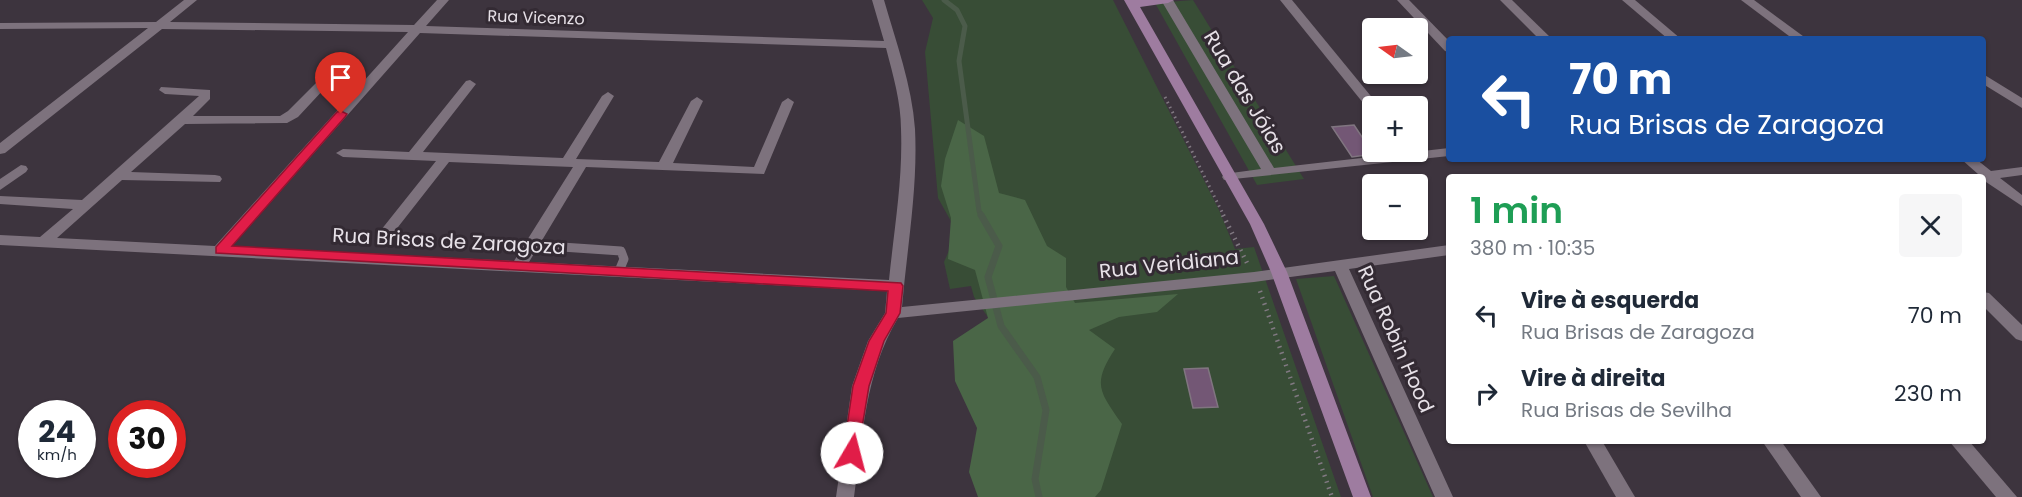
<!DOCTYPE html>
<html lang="pt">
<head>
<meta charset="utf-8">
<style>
  body { margin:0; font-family:Poppins,sans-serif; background:#f6f6f7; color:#1f2937; height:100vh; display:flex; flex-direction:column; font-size:22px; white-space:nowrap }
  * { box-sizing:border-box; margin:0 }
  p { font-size:20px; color:#747a83 }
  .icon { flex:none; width:33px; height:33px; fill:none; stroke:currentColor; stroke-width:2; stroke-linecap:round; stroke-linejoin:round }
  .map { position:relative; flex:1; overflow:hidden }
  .side { position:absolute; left:1446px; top:174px; width:540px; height:270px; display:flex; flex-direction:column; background:#fff; border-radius:6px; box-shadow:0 2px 4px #0004 }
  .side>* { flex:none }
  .top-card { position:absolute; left:1446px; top:36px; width:540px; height:126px; border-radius:6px; box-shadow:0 2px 4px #0004; background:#1a4fa0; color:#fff; overflow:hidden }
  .needle { width:39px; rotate:284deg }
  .buttons { position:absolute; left:1362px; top:18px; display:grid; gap:12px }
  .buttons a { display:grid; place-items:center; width:66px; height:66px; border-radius:6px; background:#fff; box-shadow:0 2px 4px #0004; font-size:30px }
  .speed { position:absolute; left:18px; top:400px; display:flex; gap:12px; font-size:30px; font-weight:700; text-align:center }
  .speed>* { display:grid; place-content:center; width:78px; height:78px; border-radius:50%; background:#fff; box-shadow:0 2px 4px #0004; line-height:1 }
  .speed small { font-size:15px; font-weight:400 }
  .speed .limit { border:9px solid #d22; background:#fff; color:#111 }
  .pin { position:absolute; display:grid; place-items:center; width:51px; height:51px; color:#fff; margin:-62px -26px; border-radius:50% 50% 50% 0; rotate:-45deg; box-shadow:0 0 6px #0007 }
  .pin .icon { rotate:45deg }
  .me { position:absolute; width:66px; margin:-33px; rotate:8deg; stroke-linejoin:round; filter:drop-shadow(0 0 4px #0008) }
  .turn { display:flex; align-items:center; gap:21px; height:126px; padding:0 24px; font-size:27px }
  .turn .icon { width:78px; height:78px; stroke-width:2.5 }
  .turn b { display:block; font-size:42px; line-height:51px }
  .round { display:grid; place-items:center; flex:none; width:63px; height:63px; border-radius:6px; background:#f6f6f7 }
  .headline { display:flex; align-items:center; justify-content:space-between; height:102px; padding:0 24px }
  h1 { font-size:36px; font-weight:600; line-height:45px; color:#1e9e55 }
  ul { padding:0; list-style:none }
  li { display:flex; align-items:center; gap:18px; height:78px; padding:0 24px }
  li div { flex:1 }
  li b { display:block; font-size:22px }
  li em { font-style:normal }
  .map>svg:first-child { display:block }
  .green { fill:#384d36 }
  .forest { fill:#4a6647 }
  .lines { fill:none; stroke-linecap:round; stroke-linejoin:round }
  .stream-far1 { stroke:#4b5b4a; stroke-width:5 }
  .stream { stroke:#4b5b4a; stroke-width:7 }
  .building { fill:#735775; stroke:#807580; stroke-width:1.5 }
  .path-far1 { stroke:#817982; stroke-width:3; stroke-dasharray:1.5 4; stroke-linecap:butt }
  .path { stroke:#817982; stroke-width:4.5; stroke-dasharray:1.5 5; stroke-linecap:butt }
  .lane { stroke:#7d727d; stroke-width:9 }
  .street { fill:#7d727d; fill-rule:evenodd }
  .secondary { fill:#9e7ca0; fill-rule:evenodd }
  .route { fill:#e11d48; stroke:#92132f; stroke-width:1.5 }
  .labels { text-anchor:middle; stroke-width:6; stroke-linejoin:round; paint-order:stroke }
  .far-street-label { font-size:16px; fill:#e7e1e8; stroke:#332a33 }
  .street-label { font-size:20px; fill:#e7e1e8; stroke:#332a33 }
</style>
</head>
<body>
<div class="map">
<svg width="2022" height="497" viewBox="0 0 2022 497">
  <rect width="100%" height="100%" fill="#3d343e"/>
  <g class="green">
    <path d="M 922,0 L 1113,0 L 1219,210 L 1235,249 L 1254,247 L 1341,497 L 1013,497 L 1007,345 L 974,297 L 971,286 L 950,289 L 944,262 L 957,232 L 938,198 L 925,52 L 933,18 Z"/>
    <path d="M 1193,0 L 1304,179 L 1257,185 L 1155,3 Z"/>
    <path d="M 1334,276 L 1433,497 L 1373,497 L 1296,279 Z"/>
  </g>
  <path class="forest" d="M 958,120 L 984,136 L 999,193 L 1025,200 L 1047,246 L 1066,258 L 1066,287 L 1075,303 L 1178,294 L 1157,312 L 1119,317 L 1089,330 L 1115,349 C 1092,384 1099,391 1122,424 L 1101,490 L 1095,497 L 978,497 L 969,472 L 977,428 L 955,381 L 953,341 L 988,318 L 975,270 L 948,259 L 951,218 L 941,186 L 945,159 Z"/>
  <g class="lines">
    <path class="stream-far1" d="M 944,0 L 957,10 L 965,26 L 959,61 L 979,211 L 982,216"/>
    <path class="stream" d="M 981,215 L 999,246 L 988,277 L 1001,326 L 1037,377 L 1046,410 L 1035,479 L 1039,497"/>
  </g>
  <g class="building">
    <path d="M 1354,125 L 1372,152 L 1374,154 L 1352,157 L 1332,127 Z"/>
    <path d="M 1208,368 L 1218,407 L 1193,408 L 1184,369 Z"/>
  </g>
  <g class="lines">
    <path class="path-far1" d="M 1165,97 L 1224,216"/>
    <g class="path">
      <path d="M 1223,215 L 1248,265"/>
      <path d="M 1260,291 L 1332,497"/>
    </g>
    <path class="lane" d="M 532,245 L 621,251 L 624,259 L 619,271"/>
    <g class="street">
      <path d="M 184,0 L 197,0 L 170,22 L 414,25 L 437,0 L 449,0 L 426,26 L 884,41 L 872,0 L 884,0 C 896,42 912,85 915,129 C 918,188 907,248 902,307 L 1254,272 L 1449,245 L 1449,255 L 1349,269 L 1453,497 L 1435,497 L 1335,271 L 1254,282 L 898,318 C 865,373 863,435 854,497 L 836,497 L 852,386 L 868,341 L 885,313 L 887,291 L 0,245 L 0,235 L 40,237 L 73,209 L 0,204 L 0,196 L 82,200 L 199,96 L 165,94 L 159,90 L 161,87 L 210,90 L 210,99 L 193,116 L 280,116 L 288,111 L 317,82 L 325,82 L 325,88 L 298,117 L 287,123 L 185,124 L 131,172 L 215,175 L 220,176 L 222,179 L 220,182 L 122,180 L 57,238 L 215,246 L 408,32 L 162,29 L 5,153 L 0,154 L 0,143 L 148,28 L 0,29 L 0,23 L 156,22 ZM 420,33 L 886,48 C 893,75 901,102 901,129 C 903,180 894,230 889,280 L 529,262 L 586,167 L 764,174 L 794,102 L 788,98 L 782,102 L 754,167 L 673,163 L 703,101 L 697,97 L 691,101 L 659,162 L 576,159 L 614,96 L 608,92 L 602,96 L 563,158 L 423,152 L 476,84 L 470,80 L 466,81 L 409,152 L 343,149 L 336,153 L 343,157 L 436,161 L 381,230 L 379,233 L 386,238 L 391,236 L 449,162 L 573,167 L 514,261 L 231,247 Z"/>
      <path d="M 1161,0 L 1173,0 L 1274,168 L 1449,148 L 1449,156 L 1224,180 L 1222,177 L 1224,174 L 1261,169 Z"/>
      <path d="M 1280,0 L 1292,0 L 1379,106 L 1368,109 Z"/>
      <path d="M 1397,0 L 1409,0 L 1449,41 L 1449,52 L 1445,51 Z"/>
      <path d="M 1500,0 L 1512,0 L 1552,39 L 1539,39 Z"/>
      <path d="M 1622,0 L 1635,0 L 1681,39 L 1668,39 Z"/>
      <path d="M 1741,0 L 1754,0 L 1807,39 L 1793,39 Z"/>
      <path d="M 1983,74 L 2022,98 L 2022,108 L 1983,84 Z"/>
      <path d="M 1961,159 L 1976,159 L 1991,171 L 2022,167 L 2022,175 L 2000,178 L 2022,195 L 2022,206 L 1983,180 L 1983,177 L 1977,177 L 1978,174 Z"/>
      <path d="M 21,165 L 26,166 L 28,169 L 26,172 L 0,190 L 0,179 Z"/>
      <path d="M 1983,292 L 1989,293 L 2022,325 L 2022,341 L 2016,339 L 1983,306 Z"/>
      <path d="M 1584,441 L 1602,441 L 1635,497 L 1616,497 Z"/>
      <path d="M 1762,441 L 1781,441 L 1821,497 L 1801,497 Z"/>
      <path d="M 1949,441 L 1969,441 L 2017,497 L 1996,497 Z"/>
    </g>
    <path class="secondary" d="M 1124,0 L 1174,0 L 1168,3 L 1140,7 L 1264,224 L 1287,272 L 1371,497 L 1353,497 L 1271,272 L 1250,224 Z"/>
  </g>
  <path class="route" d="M 341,111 L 347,114 L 345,117 L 232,246 L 901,283 L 903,286 L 900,313 L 884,341 L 869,386 L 857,457 L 846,457 L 843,453 L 853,386 L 869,341 L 886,313 L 888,291 L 216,253 L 216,247 L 337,112 Z"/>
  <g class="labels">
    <g class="far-street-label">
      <text transform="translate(536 17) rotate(2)" y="6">Rua Vicenzo</text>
    </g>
    <g class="street-label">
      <text transform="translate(1245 92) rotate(59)" y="7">Rua das Jóias</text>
      <text transform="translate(449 241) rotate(3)" y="7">Rua Brisas de Zaragoza</text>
      <text transform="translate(1169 264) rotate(-6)" y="7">Rua Veridiana</text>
      <text transform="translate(1396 339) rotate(66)" y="7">Rua Robin Hood</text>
    </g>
  </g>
</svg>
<div class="buttons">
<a><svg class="needle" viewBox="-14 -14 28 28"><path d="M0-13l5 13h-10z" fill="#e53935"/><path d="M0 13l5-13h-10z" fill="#747a83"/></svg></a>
<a>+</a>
<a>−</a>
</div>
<div class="speed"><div>24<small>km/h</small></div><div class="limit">30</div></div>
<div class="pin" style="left:341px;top:114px;background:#d93025"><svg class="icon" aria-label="arrive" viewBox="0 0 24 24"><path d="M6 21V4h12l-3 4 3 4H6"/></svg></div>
<svg class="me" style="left:852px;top:453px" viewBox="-20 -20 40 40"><circle r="19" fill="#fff"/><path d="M0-13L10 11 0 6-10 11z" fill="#e11d48"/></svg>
<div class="top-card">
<div class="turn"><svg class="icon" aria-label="left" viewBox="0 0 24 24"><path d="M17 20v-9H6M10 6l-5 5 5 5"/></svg><div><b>70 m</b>Rua Brisas de Zaragoza</div></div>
</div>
<section class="side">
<div class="headline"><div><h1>1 min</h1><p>380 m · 10:35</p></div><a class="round"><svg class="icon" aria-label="close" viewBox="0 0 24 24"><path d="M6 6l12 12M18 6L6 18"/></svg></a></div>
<ul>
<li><svg class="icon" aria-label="left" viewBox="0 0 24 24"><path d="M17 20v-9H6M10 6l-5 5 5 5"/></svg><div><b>Vire à esquerda</b><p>Rua Brisas de Zaragoza</p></div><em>70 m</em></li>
<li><svg class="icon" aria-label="right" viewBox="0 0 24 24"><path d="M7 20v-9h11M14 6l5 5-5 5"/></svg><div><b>Vire à direita</b><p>Rua Brisas de Sevilha</p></div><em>230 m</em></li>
</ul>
</section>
</div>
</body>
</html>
